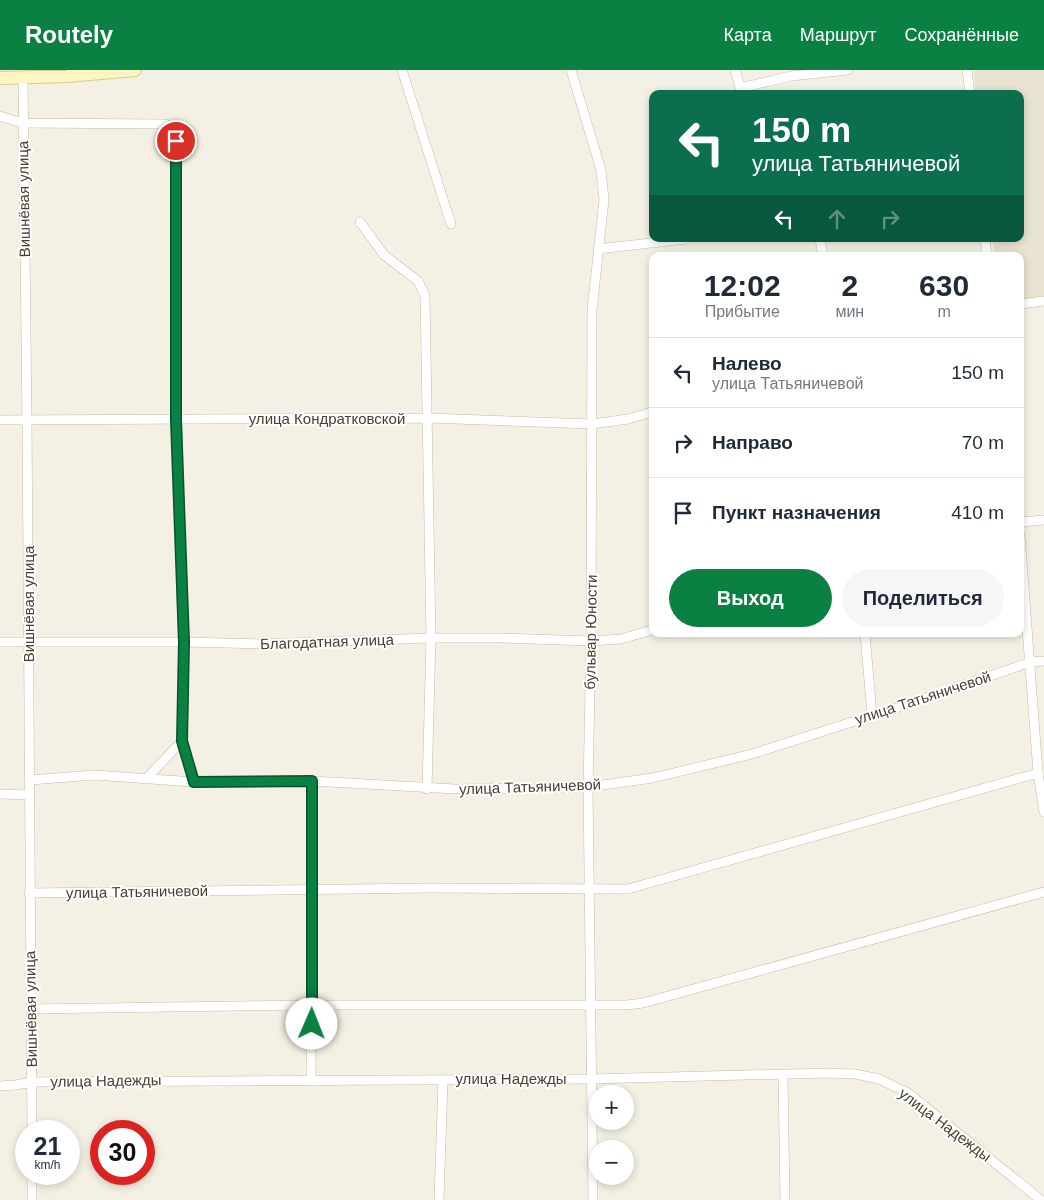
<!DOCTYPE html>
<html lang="ru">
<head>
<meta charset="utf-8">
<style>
  body { margin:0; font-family:Arial,sans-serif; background:#f6f6f7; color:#1f2937; height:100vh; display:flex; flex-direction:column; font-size:19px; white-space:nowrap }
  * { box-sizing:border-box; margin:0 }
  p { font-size:16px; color:#747a83 }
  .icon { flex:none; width:28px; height:28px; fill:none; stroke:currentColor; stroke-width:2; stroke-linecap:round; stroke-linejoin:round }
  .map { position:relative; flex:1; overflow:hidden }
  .drawer { position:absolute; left:649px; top:182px; width:375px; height:385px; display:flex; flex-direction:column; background:#fff; border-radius:10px; box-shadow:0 2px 8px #0003 }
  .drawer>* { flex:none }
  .top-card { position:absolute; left:649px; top:20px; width:375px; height:152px; border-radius:10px; box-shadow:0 2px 8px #0003; background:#0b6e4f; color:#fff; overflow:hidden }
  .tools { position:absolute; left:589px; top:1015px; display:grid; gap:10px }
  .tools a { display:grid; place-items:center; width:45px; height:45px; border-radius:50%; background:#fff; box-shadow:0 2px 8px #0003; font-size:25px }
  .speed { position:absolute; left:15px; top:1050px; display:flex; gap:10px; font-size:25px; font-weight:700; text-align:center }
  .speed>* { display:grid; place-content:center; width:65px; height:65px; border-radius:50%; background:#fff; box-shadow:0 2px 8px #0003; line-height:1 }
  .speed small { font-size:12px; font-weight:400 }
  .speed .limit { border:8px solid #d22; background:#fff; color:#111 }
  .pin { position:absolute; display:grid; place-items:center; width:42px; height:42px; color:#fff; margin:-21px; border:2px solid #fff; border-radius:50%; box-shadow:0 1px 5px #0007 }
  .me { position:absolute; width:55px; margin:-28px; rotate:1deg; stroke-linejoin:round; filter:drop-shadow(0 0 4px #0008) }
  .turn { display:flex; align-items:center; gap:18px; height:105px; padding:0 20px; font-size:22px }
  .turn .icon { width:65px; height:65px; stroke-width:2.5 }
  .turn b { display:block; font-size:35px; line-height:42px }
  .lanes { display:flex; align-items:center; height:48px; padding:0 20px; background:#0003; justify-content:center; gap:25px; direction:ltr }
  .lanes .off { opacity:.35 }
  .eta { display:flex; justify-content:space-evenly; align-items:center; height:85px; text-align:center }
  .eta b { font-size:30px; font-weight:800; line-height:35px }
  .cta { display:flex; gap:10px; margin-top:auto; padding:10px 20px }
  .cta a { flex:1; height:58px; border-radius:30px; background:#0b8043; color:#fff; font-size:20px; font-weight:800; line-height:58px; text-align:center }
  .cta a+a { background:#f6f6f7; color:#1f2937 }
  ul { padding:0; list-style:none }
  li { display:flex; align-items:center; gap:15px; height:70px; padding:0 20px; border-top:1px solid #e0e1e3 }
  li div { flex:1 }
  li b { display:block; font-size:19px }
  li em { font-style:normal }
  header { display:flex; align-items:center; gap:30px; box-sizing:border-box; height:70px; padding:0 25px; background:#0b8043; color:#fff }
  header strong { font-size:24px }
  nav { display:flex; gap:28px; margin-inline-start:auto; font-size:18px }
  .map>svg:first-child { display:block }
  .residential { fill:#e9e3d2 }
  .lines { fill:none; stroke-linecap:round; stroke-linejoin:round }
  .minor-casing { stroke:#c3bca9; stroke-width:10 }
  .secondary-casing { stroke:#d8cb8f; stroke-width:14 }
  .minor { stroke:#fff; stroke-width:9 }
  .secondary { stroke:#fff5c3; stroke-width:12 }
  .route-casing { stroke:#07532c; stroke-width:12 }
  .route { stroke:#0b8043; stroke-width:9 }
  .labels { text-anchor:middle; stroke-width:4; stroke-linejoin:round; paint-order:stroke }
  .street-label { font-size:15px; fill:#474133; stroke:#fff }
</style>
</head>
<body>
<header>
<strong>Routely</strong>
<nav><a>Карта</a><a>Маршрут</a><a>Сохранённые</a></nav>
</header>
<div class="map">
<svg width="1044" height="1130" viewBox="0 0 1044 1130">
  <rect width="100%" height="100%" fill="#f4f1e4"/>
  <path class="residential" d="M 976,0 L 1044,0 L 1044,228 L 1020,231 L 1020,186 L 995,186 L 993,169 L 1020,169 L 1020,24 L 976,24 L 974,2 Z"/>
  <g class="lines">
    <defs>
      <g id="minor">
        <path d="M 402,0 L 451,154"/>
        <path d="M 571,0 L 601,100 L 604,130 L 592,240 L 591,571 L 588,717 L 593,1130"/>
        <path d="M 735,0 L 742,24"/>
        <path d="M 967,0 L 970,24"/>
        <path d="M 23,8 L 27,351 L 32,1061"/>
        <path d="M 740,18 L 791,6 L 848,0"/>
        <path d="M 0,46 L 22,53 L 165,54 L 176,59 L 177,350 L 183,572 L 184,625 L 182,671 L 194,712"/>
        <path d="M 360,152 L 384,185 L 418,211 L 425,226 L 431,568 L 427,719"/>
        <path d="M 820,169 L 823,186"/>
        <path d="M 985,169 L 987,186"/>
        <path d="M 598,179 L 686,169"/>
        <path d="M 1020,234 L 1044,231"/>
        <path d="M 0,350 L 428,348 L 592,354 L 628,349 L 652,342"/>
        <path d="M 1020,452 L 1044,450"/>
        <path d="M 1020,465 L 1038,703 L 1044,742"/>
        <path d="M 865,564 L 872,645"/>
        <path d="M 0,572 L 183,572 L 262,574 L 431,568 L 501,568 L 591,571 L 621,569 L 652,560"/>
        <path d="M 146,709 L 182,671"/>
        <path d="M 30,710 L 94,705 L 194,712 L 312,711 L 455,719 L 588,717 L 653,708 L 752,684 L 896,638 L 1031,592 L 1044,591"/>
        <path d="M 0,724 L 30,725"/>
        <path d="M 29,823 L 429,818 L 628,819 L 1038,703"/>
        <path d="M 31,939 L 312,935 L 627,935 L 643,933 L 1044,822"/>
        <path d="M 783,1005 L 785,1130"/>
        <path d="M 311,1010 L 312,711"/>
        <path d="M 0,1016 L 16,1015 L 32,1012 L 591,1009 L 826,1003 L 855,1004 L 879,1009 L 908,1023 L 1041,1130"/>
        <path d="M 32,1104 L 32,1130"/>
        <path d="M 439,1130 L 443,1010"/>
      </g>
      <path id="secondary" d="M 0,8 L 67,6 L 135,0"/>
    </defs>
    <use href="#minor" class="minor-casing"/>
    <use href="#secondary" class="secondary-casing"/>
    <use href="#minor" class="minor"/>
    <use href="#secondary" class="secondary"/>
  </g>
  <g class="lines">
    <defs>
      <path id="route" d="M 176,71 L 176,350 L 184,572 L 182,671 L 194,712 L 312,711 L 312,954"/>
    </defs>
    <use href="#route" class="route-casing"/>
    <use href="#route" class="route"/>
  </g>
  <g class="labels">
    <g class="street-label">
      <text transform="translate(24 129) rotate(-91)" y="5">Вишнёвая улица</text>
      <text x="327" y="354">улица Кондратковской</text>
      <text transform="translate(29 534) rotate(-90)" y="5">Вишнёвая улица</text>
      <text transform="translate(591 562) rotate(-89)" y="5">бульвар Юности</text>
      <text transform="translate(327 572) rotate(-2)" y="5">Благодатная улица</text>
      <text transform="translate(923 628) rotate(-18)" y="5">улица Татьяничевой</text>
      <text transform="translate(530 717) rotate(-2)" y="5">улица Татьяничевой</text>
      <text transform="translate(137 822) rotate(-1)" y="5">улица Татьяничевой</text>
      <text transform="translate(31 939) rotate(-91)" y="5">Вишнёвая улица</text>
      <text x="511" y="1014">улица Надежды</text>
      <text transform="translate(106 1011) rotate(-1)" y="5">улица Надежды</text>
      <text transform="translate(945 1055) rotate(37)" y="5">улица Надежды</text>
    </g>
  </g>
</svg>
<div class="tools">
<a>+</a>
<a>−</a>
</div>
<div class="speed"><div>21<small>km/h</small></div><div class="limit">30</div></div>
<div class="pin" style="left:176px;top:71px;background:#d93025"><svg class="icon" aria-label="arrive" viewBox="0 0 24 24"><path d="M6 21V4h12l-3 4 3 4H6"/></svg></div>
<svg class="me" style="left:312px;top:954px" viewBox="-20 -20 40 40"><circle r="19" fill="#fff"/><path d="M0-13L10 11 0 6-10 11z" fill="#0b8043"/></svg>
<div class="top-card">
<div class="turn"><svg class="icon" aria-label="left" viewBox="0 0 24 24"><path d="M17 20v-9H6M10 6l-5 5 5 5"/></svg><div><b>150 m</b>улица Татьяничевой</div></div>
<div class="lanes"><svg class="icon" aria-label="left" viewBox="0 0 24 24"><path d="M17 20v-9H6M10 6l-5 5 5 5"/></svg><svg class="icon off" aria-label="ahead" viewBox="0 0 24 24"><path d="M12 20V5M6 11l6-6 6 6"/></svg><svg class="icon off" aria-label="right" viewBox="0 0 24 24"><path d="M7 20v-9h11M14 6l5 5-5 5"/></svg></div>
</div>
<section class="drawer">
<div class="eta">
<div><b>12:02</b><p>Прибытие</p></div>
<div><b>2</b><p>мин</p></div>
<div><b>630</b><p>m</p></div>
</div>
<ul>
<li><svg class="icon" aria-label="left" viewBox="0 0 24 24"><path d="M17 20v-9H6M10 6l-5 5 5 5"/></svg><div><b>Налево</b><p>улица Татьяничевой</p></div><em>150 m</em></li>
<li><svg class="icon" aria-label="right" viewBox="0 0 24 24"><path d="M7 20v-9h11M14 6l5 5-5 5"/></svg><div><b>Направо</b></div><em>70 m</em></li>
<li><svg class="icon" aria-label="arrive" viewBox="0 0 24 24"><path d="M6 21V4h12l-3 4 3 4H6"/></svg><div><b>Пункт назначения</b></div><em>410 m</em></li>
</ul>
<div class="cta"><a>Выход</a><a>Поделиться</a></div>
</section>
</div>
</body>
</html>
